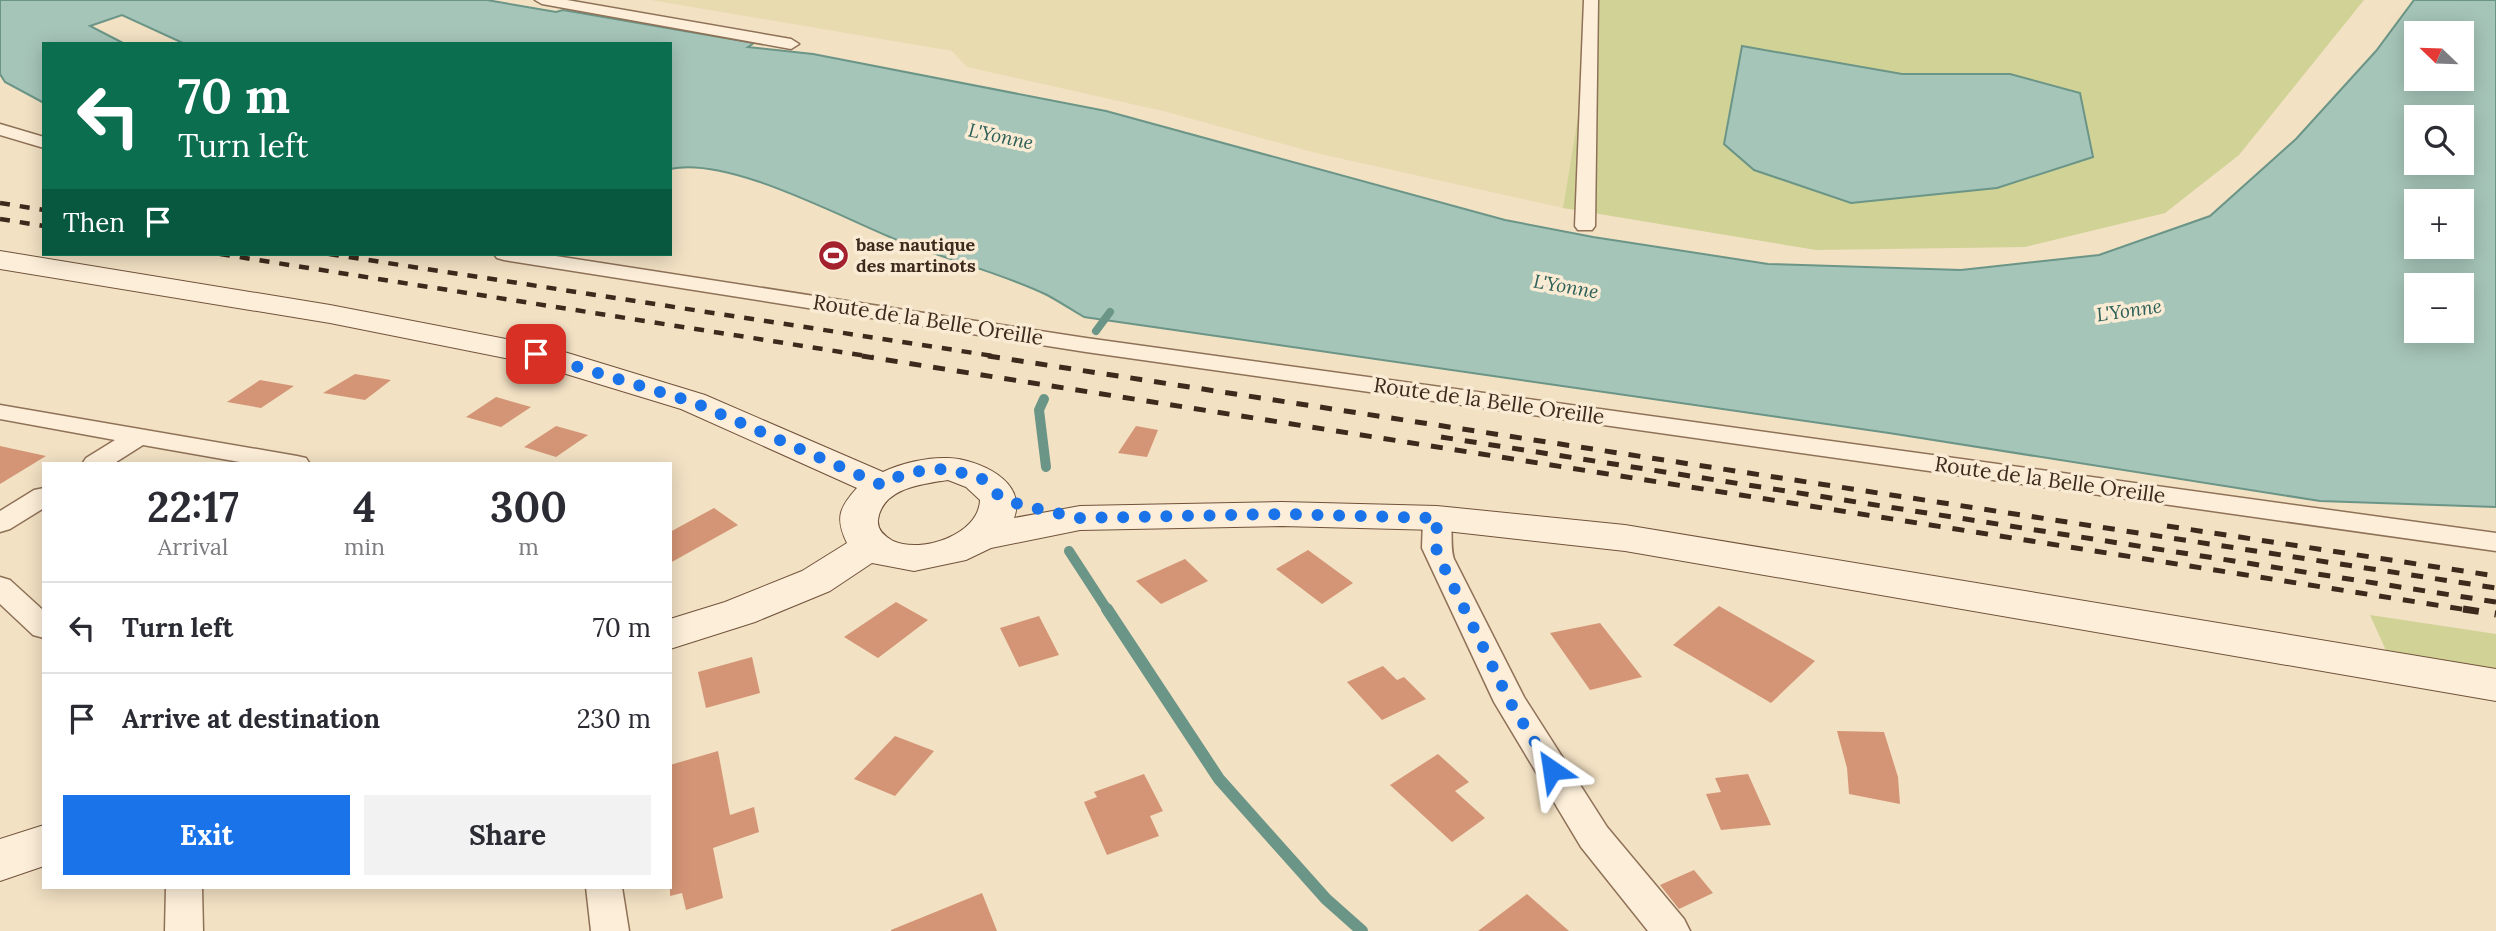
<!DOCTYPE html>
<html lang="en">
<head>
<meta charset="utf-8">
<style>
  body { margin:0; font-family:Lora,serif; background:#f2f2f3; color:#2b2b33; height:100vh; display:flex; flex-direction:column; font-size:26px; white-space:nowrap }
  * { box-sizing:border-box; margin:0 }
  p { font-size:23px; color:#7c7c81 }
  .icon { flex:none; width:38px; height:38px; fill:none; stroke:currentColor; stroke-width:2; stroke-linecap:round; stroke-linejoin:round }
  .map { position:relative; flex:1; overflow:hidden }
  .side { position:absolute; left:42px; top:462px; width:630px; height:427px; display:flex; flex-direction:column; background:#fff; border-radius:0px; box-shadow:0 4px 18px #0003 }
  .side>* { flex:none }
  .banner { position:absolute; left:42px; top:42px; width:630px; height:214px; border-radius:0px; box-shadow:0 4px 18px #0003; background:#0b6e4f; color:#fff; overflow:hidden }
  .needle { width:46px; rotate:293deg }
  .buttons { position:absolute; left:2404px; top:21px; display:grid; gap:14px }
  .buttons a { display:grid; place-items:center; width:70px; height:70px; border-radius:0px; background:#fff; box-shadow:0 4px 18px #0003; font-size:35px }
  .pin { position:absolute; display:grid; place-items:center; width:60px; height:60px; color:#fff; margin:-30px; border-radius:14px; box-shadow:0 4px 10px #0006 }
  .me { position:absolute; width:77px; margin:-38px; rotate:328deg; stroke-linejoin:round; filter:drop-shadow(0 0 5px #0008) }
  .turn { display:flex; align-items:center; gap:24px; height:147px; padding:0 21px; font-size:32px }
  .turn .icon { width:91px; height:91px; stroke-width:2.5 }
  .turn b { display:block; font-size:49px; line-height:60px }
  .then { display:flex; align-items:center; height:66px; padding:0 21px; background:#0003; gap:14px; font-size:26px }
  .eta { display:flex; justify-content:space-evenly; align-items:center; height:119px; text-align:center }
  .eta b { font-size:42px; font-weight:700; line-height:49px }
  .action { display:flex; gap:14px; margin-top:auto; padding:14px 21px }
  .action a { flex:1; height:80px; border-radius:0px; background:#1a73e8; color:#fff; font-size:28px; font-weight:700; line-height:80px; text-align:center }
  .action a+a { background:#f2f2f3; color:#2b2b33 }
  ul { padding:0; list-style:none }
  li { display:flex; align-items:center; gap:21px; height:91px; padding:0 21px; border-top:2px solid #e1e1e2 }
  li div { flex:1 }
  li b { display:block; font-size:26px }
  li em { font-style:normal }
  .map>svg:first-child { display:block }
  .farmland { fill:#e9dbb0 }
  .green { fill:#d0d296; fill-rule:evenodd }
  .water { fill:#a6c5b9; stroke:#6b9587; stroke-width:2; fill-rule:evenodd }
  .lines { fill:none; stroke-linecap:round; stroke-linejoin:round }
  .stream-far2 { stroke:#6b9587; stroke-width:8 }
  .stream-far1 { stroke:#6b9587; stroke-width:10 }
  .stream { stroke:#6b9587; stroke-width:12 }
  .building { fill:#d49576 }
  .street-casing { stroke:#8f7158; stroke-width:3 }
  .secondary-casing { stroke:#71523b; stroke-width:2 }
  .street { fill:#fceed8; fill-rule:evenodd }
  .secondary { fill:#fceed8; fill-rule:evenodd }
  .rail-far2 { stroke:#3e2a1d; stroke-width:4.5; stroke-dasharray:10 10; stroke-linecap:butt }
  .rail-far1 { stroke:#3e2a1d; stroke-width:5; stroke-dasharray:12 12; stroke-linecap:butt }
  .rail { stroke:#3e2a1d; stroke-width:7; stroke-dasharray:16 16; stroke-linecap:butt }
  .route { stroke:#1a73e8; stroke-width:12; stroke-dasharray:0 21.6 }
  .labels { text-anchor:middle; stroke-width:7; stroke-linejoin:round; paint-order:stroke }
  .far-poi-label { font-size:18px; font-weight:bold; fill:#3e2a1d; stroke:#f9ebd4; text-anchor:start }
  .far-water-label { font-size:19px; font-style:italic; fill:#2b5f57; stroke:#f9ebd4 }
  .street-label { font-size:21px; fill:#3e2a1d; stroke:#f9ebd4 }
</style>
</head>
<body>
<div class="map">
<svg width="2496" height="931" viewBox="0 0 2496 931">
  <rect width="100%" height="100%" fill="#f2e1c3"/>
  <path class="farmland" d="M 651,0 L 1587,0 L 1578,117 L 1563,208 L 1316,153 L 1163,111 L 967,67 L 952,51 Z"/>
  <g class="green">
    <path d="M 1587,0 L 2364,0 L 2239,155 L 2165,213 L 2025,247 L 1816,250 L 1563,208 L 1578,117 ZM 1743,46 L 1902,74 L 2010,74 L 1724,144 Z"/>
    <path d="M 2370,615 L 2496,634 L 2496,695 L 2393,666 Z"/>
  </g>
  <g class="water">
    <path d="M 0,0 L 487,0 L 556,12 L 563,10 L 754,43 L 748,47 L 813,54 L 1106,111 L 1505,220 L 1593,237 L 1768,264 L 1961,270 L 2099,255 L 2210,216 L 2296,139 L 2376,51 L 2414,0 L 2496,0 L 2496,507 L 2320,501 L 1889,433 L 1084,317 C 1072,310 1060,302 1047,295 C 1002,273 944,259 897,240 C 840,217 729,156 670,169 L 670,44 L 185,44 L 122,15 L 90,26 L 125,44 L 44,44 L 44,103 L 5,82 L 0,74 ZM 2417,33 L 2462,33 L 2462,79 L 2417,79 ZM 2417,117 L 2462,117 L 2462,163 L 2417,163 ZM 2417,201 L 2462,201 L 2462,247 L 2417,247 ZM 2417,285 L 2462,285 L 2462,331 L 2417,331 Z"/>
    <path d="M 1742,46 L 1902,74 L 2010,74 L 2080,93 L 2093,157 L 1997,188 L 1851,203 L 1754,170 L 1724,144 Z"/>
  </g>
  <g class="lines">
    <path class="stream-far2" d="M 1096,331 L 1110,312"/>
    <g class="stream-far1">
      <path d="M 1044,399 L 1039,410 L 1046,467"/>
      <path d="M 1069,551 L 1108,611"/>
    </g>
    <path class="stream" d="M 1107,609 L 1219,779 L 1326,899 L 1362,931"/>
  </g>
  <g class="building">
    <path d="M 355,374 L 391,380 L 365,400 L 323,393 Z"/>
    <path d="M 260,380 L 294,386 L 261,408 L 227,402 Z"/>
    <path d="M 496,397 L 531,407 L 501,427 L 466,417 Z"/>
    <path d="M 556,426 L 588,435 L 556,457 L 524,447 Z"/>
    <path d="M 1136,426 L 1158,430 L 1147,457 L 1118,453 Z"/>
    <path d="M 0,446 L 46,456 L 0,484 Z"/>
    <path d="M 714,508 L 738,525 L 670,563 L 670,532 Z"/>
    <path d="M 1308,550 L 1353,583 L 1322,604 L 1276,569 Z"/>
    <path d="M 1185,559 L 1208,581 L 1161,604 L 1136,581 Z"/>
    <path d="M 896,602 L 928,620 L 878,658 L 844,637 Z"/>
    <path d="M 1719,606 L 1815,661 L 1771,703 L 1673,645 Z"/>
    <path d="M 1039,616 L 1059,655 L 1019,667 L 1000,628 Z"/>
    <path d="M 1600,623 L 1642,677 L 1590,690 L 1550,633 Z"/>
    <path d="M 752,657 L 760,693 L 706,708 L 698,672 Z"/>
    <path d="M 1383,666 L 1397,680 L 1404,677 L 1426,699 L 1382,720 L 1347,682 Z"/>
    <path d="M 1837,731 L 1884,732 L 1898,777 L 1900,804 L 1849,794 L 1847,768 Z"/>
    <path d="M 895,736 L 934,751 L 895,796 L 854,779 Z"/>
    <path d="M 718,751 L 730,815 L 754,807 L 759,832 L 713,848 L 723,898 L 686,910 L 682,893 L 670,896 L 670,765 Z"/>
    <path d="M 1438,754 L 1469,782 L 1455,791 L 1485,818 L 1452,842 L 1390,785 Z"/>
    <path d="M 1144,774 L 1163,811 L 1150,816 L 1159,836 L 1107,855 L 1084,802 L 1097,797 L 1094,792 Z"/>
    <path d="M 1748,774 L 1771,825 L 1721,830 L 1706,794 L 1721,792 L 1715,778 Z"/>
    <path d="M 1694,870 L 1713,893 L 1679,909 L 1660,885 Z"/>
    <path d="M 982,893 L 997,931 L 891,931 L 891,930 Z"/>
    <path d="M 1527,894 L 1569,931 L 1478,931 Z"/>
  </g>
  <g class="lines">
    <defs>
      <g id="street">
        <path d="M 535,0 L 567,0 L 791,39 L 799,44 L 791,49 L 542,4 Z"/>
        <path d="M 1584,0 L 1598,0 L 1595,226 L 1592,230 L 1578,230 L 1575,226 Z"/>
        <path d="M 0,124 L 44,137 L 44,148 L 0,135 Z"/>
        <path d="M 494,254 L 543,254 L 1086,338 L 2496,533 L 2496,551 L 1086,352 L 504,260 L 497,258 Z"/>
        <path d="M 0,405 L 297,456 L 306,458 L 310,464 L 251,464 L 143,445 L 113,464 L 82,464 L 86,458 L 115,440 L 0,419 Z"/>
        <path d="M 44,488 L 44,508 L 10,529 L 0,532 L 0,511 L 34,490 Z"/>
        <path d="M 1437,509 L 1447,512 C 1455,525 1449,544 1454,559 L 1524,697 L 1607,827 L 1684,919 L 1690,931 L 1648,931 L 1581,847 L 1494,702 L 1422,548 L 1423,518 L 1427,512 Z"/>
        <path d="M 0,577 L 10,580 L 44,611 L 44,638 L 33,635 L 0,604 Z"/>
        <path d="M 166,887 L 202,887 L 203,931 L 165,931 Z"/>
        <path d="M 586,887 L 622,887 L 629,931 L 591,931 Z"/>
      </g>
      <g id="secondary">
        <path d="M 0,251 L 330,305 L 548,347 L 705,395 L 883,472 C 901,463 928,457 948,458 C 978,459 1028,481 1014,518 L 1080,506 L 1282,502 L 1437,506 L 1625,525 L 2496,669 L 2496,701 L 1625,551 L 1437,530 L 1282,526 L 1080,530 L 991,548 L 966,560 L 914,571 L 872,563 L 830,591 L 755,622 L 670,649 L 670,619 L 725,602 L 802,571 L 847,543 C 835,518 839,508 857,488 L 681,409 L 530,363 L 330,323 L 0,269 ZM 948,480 L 966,487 L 980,500 C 979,535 921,554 893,541 C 884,536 877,530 878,520 C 882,488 922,484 948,480 Z"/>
        <path d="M 44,825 L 44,866 L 0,881 L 0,839 Z"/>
      </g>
    </defs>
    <use href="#street" class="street-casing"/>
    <use href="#secondary" class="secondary-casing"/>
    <use href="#street" class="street"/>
    <use href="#secondary" class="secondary"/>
    <g class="rail-far2">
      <path d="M 0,203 L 44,210"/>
      <path d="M 0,219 L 44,226"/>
      <path d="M 220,254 L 873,357"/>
      <path d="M 329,254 L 1000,357"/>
    </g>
    <g class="rail-far1">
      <path d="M 862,356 L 2474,611"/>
      <path d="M 988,356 L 2496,588"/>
      <path d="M 1441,437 L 2496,602"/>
      <path d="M 2167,526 L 2496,576"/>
    </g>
    <path class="rail" d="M 2463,609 L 2496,614"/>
  </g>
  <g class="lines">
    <path class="route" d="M 536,354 L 693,402 L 882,485 L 902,475 L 925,470 L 948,469 L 981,478 L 997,494 L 1020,505 L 1080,518 L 1282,514 L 1437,518 L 1436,548 L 1440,559 L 1510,702 L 1552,770"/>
  </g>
  <defs>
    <symbol id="stadium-disc" viewBox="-11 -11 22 22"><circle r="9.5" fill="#a4222d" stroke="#f9ebd4"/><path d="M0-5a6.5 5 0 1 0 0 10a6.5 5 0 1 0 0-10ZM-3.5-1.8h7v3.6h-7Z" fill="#fff"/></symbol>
  </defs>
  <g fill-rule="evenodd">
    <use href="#stadium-disc" x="816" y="238" width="35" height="35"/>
  </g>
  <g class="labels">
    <g class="far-poi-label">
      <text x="856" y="251">base nautique<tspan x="856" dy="21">des martinots</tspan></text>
    </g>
    <g class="far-water-label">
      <text transform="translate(1001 136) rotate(12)" y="7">L'Yonne</text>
      <text transform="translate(1566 286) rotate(10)" y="7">L'Yonne</text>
      <text transform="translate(2129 310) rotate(-8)" y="7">L'Yonne</text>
    </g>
    <g class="street-label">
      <text transform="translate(928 320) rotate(9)" y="7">Route de la Belle Oreille</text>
      <text transform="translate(1489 401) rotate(8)" y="7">Route de la Belle Oreille</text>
      <text transform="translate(2050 480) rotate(8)" y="7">Route de la Belle Oreille</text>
    </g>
  </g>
</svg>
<div class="buttons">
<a><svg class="needle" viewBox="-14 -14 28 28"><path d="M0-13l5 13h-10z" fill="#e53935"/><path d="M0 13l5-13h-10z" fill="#7c7c81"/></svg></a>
<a><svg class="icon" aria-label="search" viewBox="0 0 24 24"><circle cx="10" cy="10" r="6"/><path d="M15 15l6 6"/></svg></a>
<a>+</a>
<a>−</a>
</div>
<div class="pin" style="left:536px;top:354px;background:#d93025"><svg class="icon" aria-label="arrive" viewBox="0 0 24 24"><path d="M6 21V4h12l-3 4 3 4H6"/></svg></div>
<svg class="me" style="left:1552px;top:770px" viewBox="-20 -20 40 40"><path d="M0-17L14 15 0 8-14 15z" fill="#1a73e8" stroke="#fff" stroke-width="4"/></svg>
<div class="banner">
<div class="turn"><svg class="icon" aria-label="left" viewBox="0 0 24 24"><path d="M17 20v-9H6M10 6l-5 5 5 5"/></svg><div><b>70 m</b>Turn left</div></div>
<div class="then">Then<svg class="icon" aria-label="arrive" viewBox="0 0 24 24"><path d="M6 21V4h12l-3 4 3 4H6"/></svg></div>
</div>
<section class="side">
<div class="eta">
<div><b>22:17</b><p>Arrival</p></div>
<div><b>4</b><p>min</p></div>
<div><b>300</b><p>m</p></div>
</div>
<ul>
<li><svg class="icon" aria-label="left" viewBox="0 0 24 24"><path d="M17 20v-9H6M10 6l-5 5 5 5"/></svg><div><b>Turn left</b></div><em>70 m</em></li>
<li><svg class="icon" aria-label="arrive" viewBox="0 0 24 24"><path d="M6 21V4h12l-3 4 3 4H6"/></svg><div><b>Arrive at destination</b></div><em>230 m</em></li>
</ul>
<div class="action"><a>Exit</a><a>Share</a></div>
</section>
</div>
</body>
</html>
